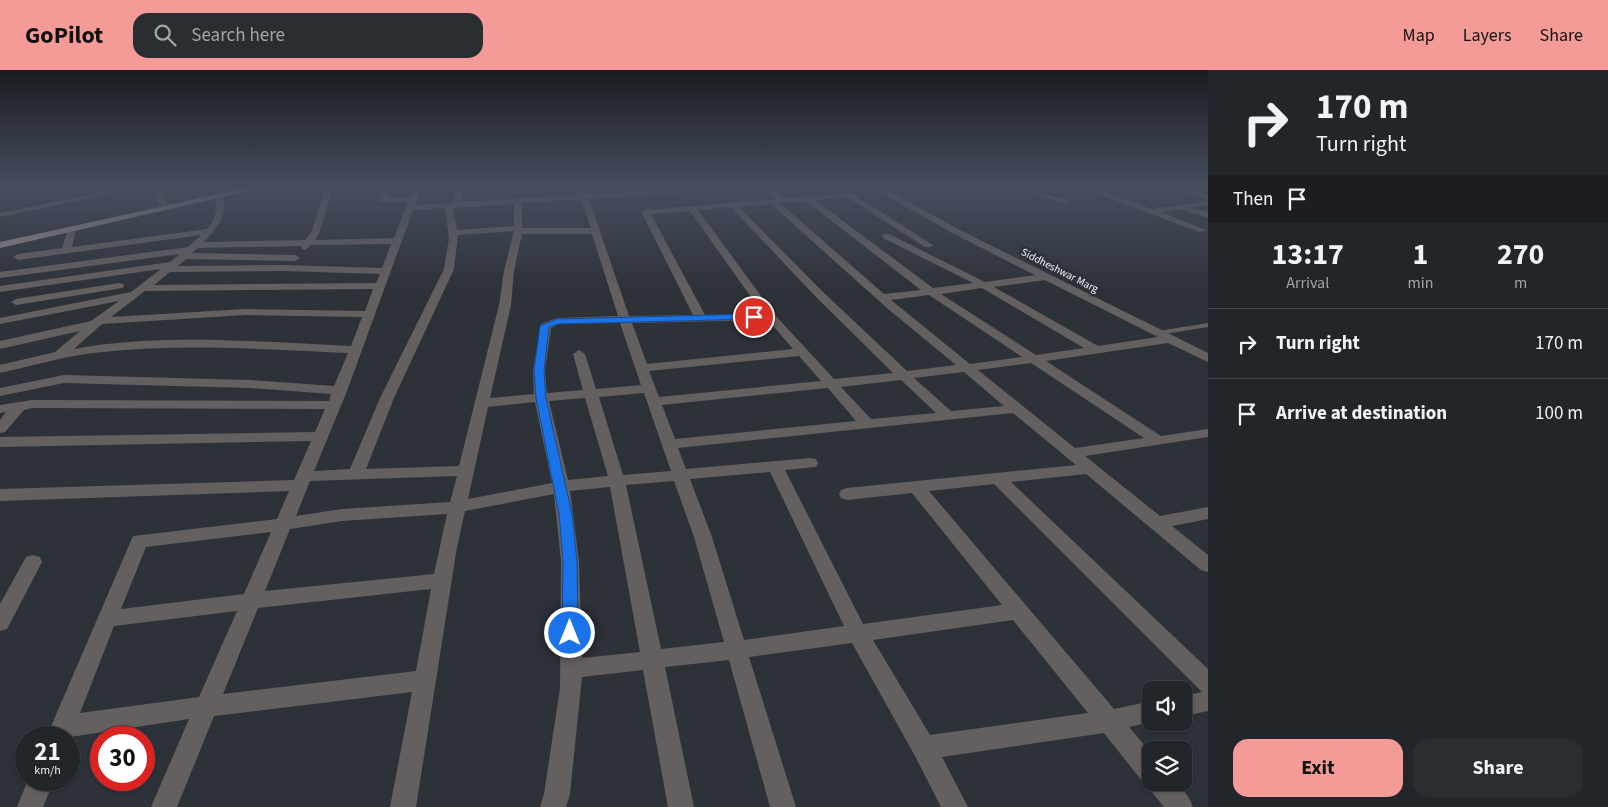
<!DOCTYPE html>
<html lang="en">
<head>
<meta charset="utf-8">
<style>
  body { margin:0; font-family:"Source Sans 3",sans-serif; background:#2a2d32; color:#f1f3f6; height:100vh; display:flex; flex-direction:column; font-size:19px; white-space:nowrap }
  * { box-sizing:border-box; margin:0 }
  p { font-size:16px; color:#a2a5a8 }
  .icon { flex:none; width:28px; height:28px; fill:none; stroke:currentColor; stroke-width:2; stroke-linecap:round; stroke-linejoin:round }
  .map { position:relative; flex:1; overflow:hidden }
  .drawer { display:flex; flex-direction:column; background:#22252a; width:400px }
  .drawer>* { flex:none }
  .guide { background:#22252a; color:#f1f3f6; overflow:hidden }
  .buttons { position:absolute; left:1142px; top:611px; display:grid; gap:10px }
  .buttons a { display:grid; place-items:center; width:50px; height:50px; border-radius:10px; background:#22252a; box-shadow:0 1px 4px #0004,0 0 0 1px #3f4247; font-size:25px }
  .speed { position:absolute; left:15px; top:656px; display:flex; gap:10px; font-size:25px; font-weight:700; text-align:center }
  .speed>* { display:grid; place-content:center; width:65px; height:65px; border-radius:50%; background:#22252a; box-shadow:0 1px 4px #0004,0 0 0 1px #3f4247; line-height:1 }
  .speed small { font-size:12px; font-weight:400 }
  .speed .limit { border:8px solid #d22; background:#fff; color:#111 }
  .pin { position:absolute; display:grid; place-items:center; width:42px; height:42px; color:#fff; margin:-21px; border:2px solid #fff; border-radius:50%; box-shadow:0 1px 5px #0007 }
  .me { position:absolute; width:55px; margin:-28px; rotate:0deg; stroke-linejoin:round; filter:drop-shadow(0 0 4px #0008) }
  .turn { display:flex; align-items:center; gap:18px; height:105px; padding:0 25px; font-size:22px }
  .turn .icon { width:65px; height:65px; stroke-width:2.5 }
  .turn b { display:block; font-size:35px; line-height:42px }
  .then { display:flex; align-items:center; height:48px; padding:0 25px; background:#0003; gap:10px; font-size:19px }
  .eta { display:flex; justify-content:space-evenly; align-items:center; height:85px; text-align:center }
  .eta b { font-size:30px; font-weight:700; line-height:35px }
  .action { display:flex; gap:10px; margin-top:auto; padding:10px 25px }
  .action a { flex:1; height:58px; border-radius:15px; background:#f59b97; color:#111; font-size:20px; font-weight:700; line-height:58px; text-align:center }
  .action a+a { background:#2a2d32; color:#f1f3f6 }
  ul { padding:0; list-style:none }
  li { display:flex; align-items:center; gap:15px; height:70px; padding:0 25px; border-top:1px solid #3f4247 }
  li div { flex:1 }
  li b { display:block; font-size:19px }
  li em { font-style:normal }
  header { display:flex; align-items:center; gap:30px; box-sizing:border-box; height:70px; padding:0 25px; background:#f59b97; color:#111 }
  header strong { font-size:24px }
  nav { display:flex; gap:28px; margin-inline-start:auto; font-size:18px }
  .search { width:350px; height:45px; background:#2a2d32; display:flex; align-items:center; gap:12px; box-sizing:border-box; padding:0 18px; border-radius:15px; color:#a2a5a8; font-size:19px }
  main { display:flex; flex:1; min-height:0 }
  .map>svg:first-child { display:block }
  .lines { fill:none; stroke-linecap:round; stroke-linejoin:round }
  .service { fill:#656060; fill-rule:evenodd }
  .minor { fill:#656060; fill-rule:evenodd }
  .primary { fill:#988e8d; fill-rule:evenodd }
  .route { fill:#1a73e8; stroke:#114b97 }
  .labels { text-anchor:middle; stroke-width:5; stroke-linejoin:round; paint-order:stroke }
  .far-street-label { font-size:11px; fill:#f0f3f7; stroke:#2d3138 }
</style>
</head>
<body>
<header>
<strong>GoPilot</strong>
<div class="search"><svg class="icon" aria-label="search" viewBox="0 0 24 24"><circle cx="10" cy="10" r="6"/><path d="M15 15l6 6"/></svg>Search here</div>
<nav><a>Map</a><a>Layers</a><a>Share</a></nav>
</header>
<main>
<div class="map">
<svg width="1208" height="737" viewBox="0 0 1208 737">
  <rect width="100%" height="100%" fill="#2d3138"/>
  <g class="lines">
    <g class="service">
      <path d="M 1009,117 L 1018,117 L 1069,131 L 1066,133 Z"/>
      <path d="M 121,118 L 123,121 L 0,147 L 0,143 Z"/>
      <path d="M 1208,253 L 1208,257 L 1158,265 L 1154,263 L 1158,261 Z"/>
    </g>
    <g class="minor">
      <path d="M 162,117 L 170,117 L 161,127 L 171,136 L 171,140 L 165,140 L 153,127 Z"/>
      <path d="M 321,117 L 329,117 L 332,123 L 319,163 L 315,170 L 394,168 L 408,132 L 379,132 L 378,130 L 384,117 L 392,117 L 387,127 L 410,127 L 414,117 L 422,117 L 415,135 L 454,133 L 455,117 L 463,117 L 462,132 L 579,125 L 575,117 L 583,117 L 587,124 L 695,117 L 737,117 L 733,119 L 589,129 L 629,246 L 693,245 L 642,143 L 644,140 L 776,129 L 762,117 L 771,117 L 785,128 L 851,123 L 933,175 L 931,177 L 925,177 L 847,127 L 815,130 L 933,218 L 973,213 L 883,168 L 883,164 L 889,164 L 985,212 L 1035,205 L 956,165 L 871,117 L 881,117 L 962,161 L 1208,283 L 1208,292 L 1168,273 L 1046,291 L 1161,366 L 1208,359 L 1208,367 L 1085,386 L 1160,446 L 1208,437 L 1208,449 L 1172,456 L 1208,485 L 1208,502 L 1201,500 L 1086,404 L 1011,412 L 1208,599 L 1208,641 L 1184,646 L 1184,626 L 1202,622 L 994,414 L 929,421 L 1114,639 L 1151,631 L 1152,652 L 1129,657 L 1151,683 L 1151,712 L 1177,712 L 1189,728 L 1193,737 L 1164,737 L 1151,721 L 1148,713 L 1142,711 L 1104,663 L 942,687 L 968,737 L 941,737 L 915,686 L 852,573 L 749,587 L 796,737 L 770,737 L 729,590 L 665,597 L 694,737 L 668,737 L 643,600 L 582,607 L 570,724 L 566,737 L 540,737 L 544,724 L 560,618 L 561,491 L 554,424 L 465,441 L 457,477 L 416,737 L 390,737 L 412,622 L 214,646 L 177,737 L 151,737 L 189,649 L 70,667 L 69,671 L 69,668 L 46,668 L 133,466 L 277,449 L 289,421 L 0,431 L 0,419 L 294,410 L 311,371 L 0,377 L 0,367 L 315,362 L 325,339 L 32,338 L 24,340 L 5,362 L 0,363 L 0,350 L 6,342 L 0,343 L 0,335 L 32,330 L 329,331 L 331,324 L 250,318 L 64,313 L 0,326 L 0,318 L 64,305 L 250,310 L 334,316 L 348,283 C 263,279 177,273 93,283 C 62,287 31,296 0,303 L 0,295 L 55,282 L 80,261 L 0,279 L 0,271 L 91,251 L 119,231 L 0,254 L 0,248 L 131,222 L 161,199 L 0,222 L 0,216 L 170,192 L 180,184 L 0,208 L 0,202 L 188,177 L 201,165 L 18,190 L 13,187 L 18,184 L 62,178 L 68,159 L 72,156 L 76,159 L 72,177 L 207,159 C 216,149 218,140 214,127 L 218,125 L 221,125 C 231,144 216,158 204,172 L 305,170 L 311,163 L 324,123 ZM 581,129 L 591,158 L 522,158 L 522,133 ZM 806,131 L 921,220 L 884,224 L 780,133 ZM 514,134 L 514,156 L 457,160 L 453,138 ZM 771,134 L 888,239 L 956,295 L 907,301 L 823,222 L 739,137 ZM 731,137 L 815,226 L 893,303 L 834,309 L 775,245 L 698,140 ZM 445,138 L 449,168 L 444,199 L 380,328 L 350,399 L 314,401 L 347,321 L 413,140 ZM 690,141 L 763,244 L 705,245 L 651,144 ZM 514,161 L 504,201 L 499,235 L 459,396 L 366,399 L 394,328 L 454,199 L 458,165 ZM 522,164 L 592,164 L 618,246 L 557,248 L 541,254 L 533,300 L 534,324 L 490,328 L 511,235 L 514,201 ZM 391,174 L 382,198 L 285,195 L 178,196 L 186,189 L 295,191 L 300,188 L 295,185 L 192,183 L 198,178 L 301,176 L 302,179 L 305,180 L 311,175 ZM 285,201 L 380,204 L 376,213 L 154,215 L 170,202 ZM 1045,210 L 1158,267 L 1098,276 L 994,217 ZM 982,218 L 1084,278 L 1036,285 L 941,224 ZM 373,219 L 365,241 L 246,239 L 111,247 L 145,221 ZM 929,225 L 1022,287 L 970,294 L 891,230 ZM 246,245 L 362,247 L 351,276 C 262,272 161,263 74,279 L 102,254 ZM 768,250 L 793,279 L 647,294 L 632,253 ZM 620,253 L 641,315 L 596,319 L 585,284 L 579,280 L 573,284 L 583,320 L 547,323 L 545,300 L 551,258 L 559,254 ZM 799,286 L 821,311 L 659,327 L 649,301 ZM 1031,293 L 1144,368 L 1075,378 L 978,300 ZM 964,302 L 1004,336 L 951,341 L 914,308 ZM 901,310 L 936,343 L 871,349 L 841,317 ZM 828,318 L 856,351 L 675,369 L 662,335 ZM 644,323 L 671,401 L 623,405 L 599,327 ZM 585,328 L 608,406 L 568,410 L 549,331 ZM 535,332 L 552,413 L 468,429 L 488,337 ZM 1013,343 L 1076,395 L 847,418 L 841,420 L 839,424 L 841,428 L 847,430 L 912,423 L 1002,535 L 863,554 L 785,400 L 816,397 L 818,393 L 816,389 L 810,388 L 686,399 L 678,378 ZM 770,402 L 844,556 L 744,570 L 712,467 L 690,409 ZM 457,406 L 450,432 L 342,439 L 296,446 L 310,411 ZM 674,411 L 694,467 L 724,572 L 661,579 L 626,415 ZM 610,417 L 640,582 L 582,588 L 579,491 L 570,421 ZM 447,444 L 434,504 L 265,521 L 290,459 L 342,451 ZM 271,462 L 244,524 L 121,539 L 146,477 ZM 431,519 L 416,601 L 223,624 L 258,538 ZM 237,541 L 199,627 L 80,643 L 114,556 ZM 1013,550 L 1088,643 L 930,665 L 873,570 Z"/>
      <path d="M 1080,117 L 1092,117 L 1152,139 L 1208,131 L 1208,135 L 1192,138 L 1208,142 L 1208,148 L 1181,139 L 1161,142 L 1206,160 L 1199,162 Z"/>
      <path d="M 1166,117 L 1179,117 L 1208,126 L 1208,130 Z"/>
      <path d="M 119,213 L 123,214 L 124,216 L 123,218 L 16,235 L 11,232 L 16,229 Z"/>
      <path d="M 33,485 L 40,487 L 42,492 L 7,559 L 0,561 L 0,534 L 26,487 Z"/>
      <path d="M 28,710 L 54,710 L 43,737 L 17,737 Z"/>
    </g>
    <path class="primary" d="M 251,117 L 266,117 L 0,178 L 0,172 Z"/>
  </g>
  <linearGradient id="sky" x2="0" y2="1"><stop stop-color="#191b1f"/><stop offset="0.53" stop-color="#464e5e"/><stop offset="1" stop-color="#464e5e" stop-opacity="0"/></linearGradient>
  <rect width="1208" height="220" fill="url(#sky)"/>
  <path class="route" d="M 754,244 L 758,247 L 757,249 L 558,254 L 549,257 L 544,300 L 546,328 L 572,444 L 577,491 L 578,563 L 576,568 L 570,570 L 565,568 L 562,563 L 563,491 L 559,444 L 536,328 L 534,300 L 540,256 L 557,249 Z"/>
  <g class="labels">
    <g class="far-street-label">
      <text transform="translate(1060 200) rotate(27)" y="4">Siddheshwar Marg</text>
    </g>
  </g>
</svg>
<div class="buttons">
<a><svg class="icon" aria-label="sound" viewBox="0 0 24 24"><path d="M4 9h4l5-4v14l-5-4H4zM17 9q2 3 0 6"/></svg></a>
<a><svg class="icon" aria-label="layers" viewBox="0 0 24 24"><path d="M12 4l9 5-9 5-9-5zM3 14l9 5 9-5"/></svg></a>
</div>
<div class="speed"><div>21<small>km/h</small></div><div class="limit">30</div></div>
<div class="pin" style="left:754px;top:247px;background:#d93025"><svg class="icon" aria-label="arrive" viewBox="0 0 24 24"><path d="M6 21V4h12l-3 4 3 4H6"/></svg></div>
<svg class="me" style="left:570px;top:563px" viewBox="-20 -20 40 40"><circle r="17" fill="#1a73e8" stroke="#fff" stroke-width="3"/><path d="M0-11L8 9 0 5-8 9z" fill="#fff"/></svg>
</div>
<section class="drawer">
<div class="guide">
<div class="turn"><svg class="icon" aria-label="right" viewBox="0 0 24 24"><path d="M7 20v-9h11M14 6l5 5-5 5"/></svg><div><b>170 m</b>Turn right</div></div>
<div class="then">Then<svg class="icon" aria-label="arrive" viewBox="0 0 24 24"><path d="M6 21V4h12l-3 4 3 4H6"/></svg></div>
</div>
<div class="eta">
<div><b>13:17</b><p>Arrival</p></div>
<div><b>1</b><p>min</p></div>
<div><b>270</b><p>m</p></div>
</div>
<ul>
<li><svg class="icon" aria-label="right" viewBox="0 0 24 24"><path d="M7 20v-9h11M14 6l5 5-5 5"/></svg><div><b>Turn right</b></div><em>170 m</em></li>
<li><svg class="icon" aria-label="arrive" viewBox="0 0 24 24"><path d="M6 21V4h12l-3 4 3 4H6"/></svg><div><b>Arrive at destination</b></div><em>100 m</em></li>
</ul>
<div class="action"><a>Exit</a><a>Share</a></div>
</section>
</main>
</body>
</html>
